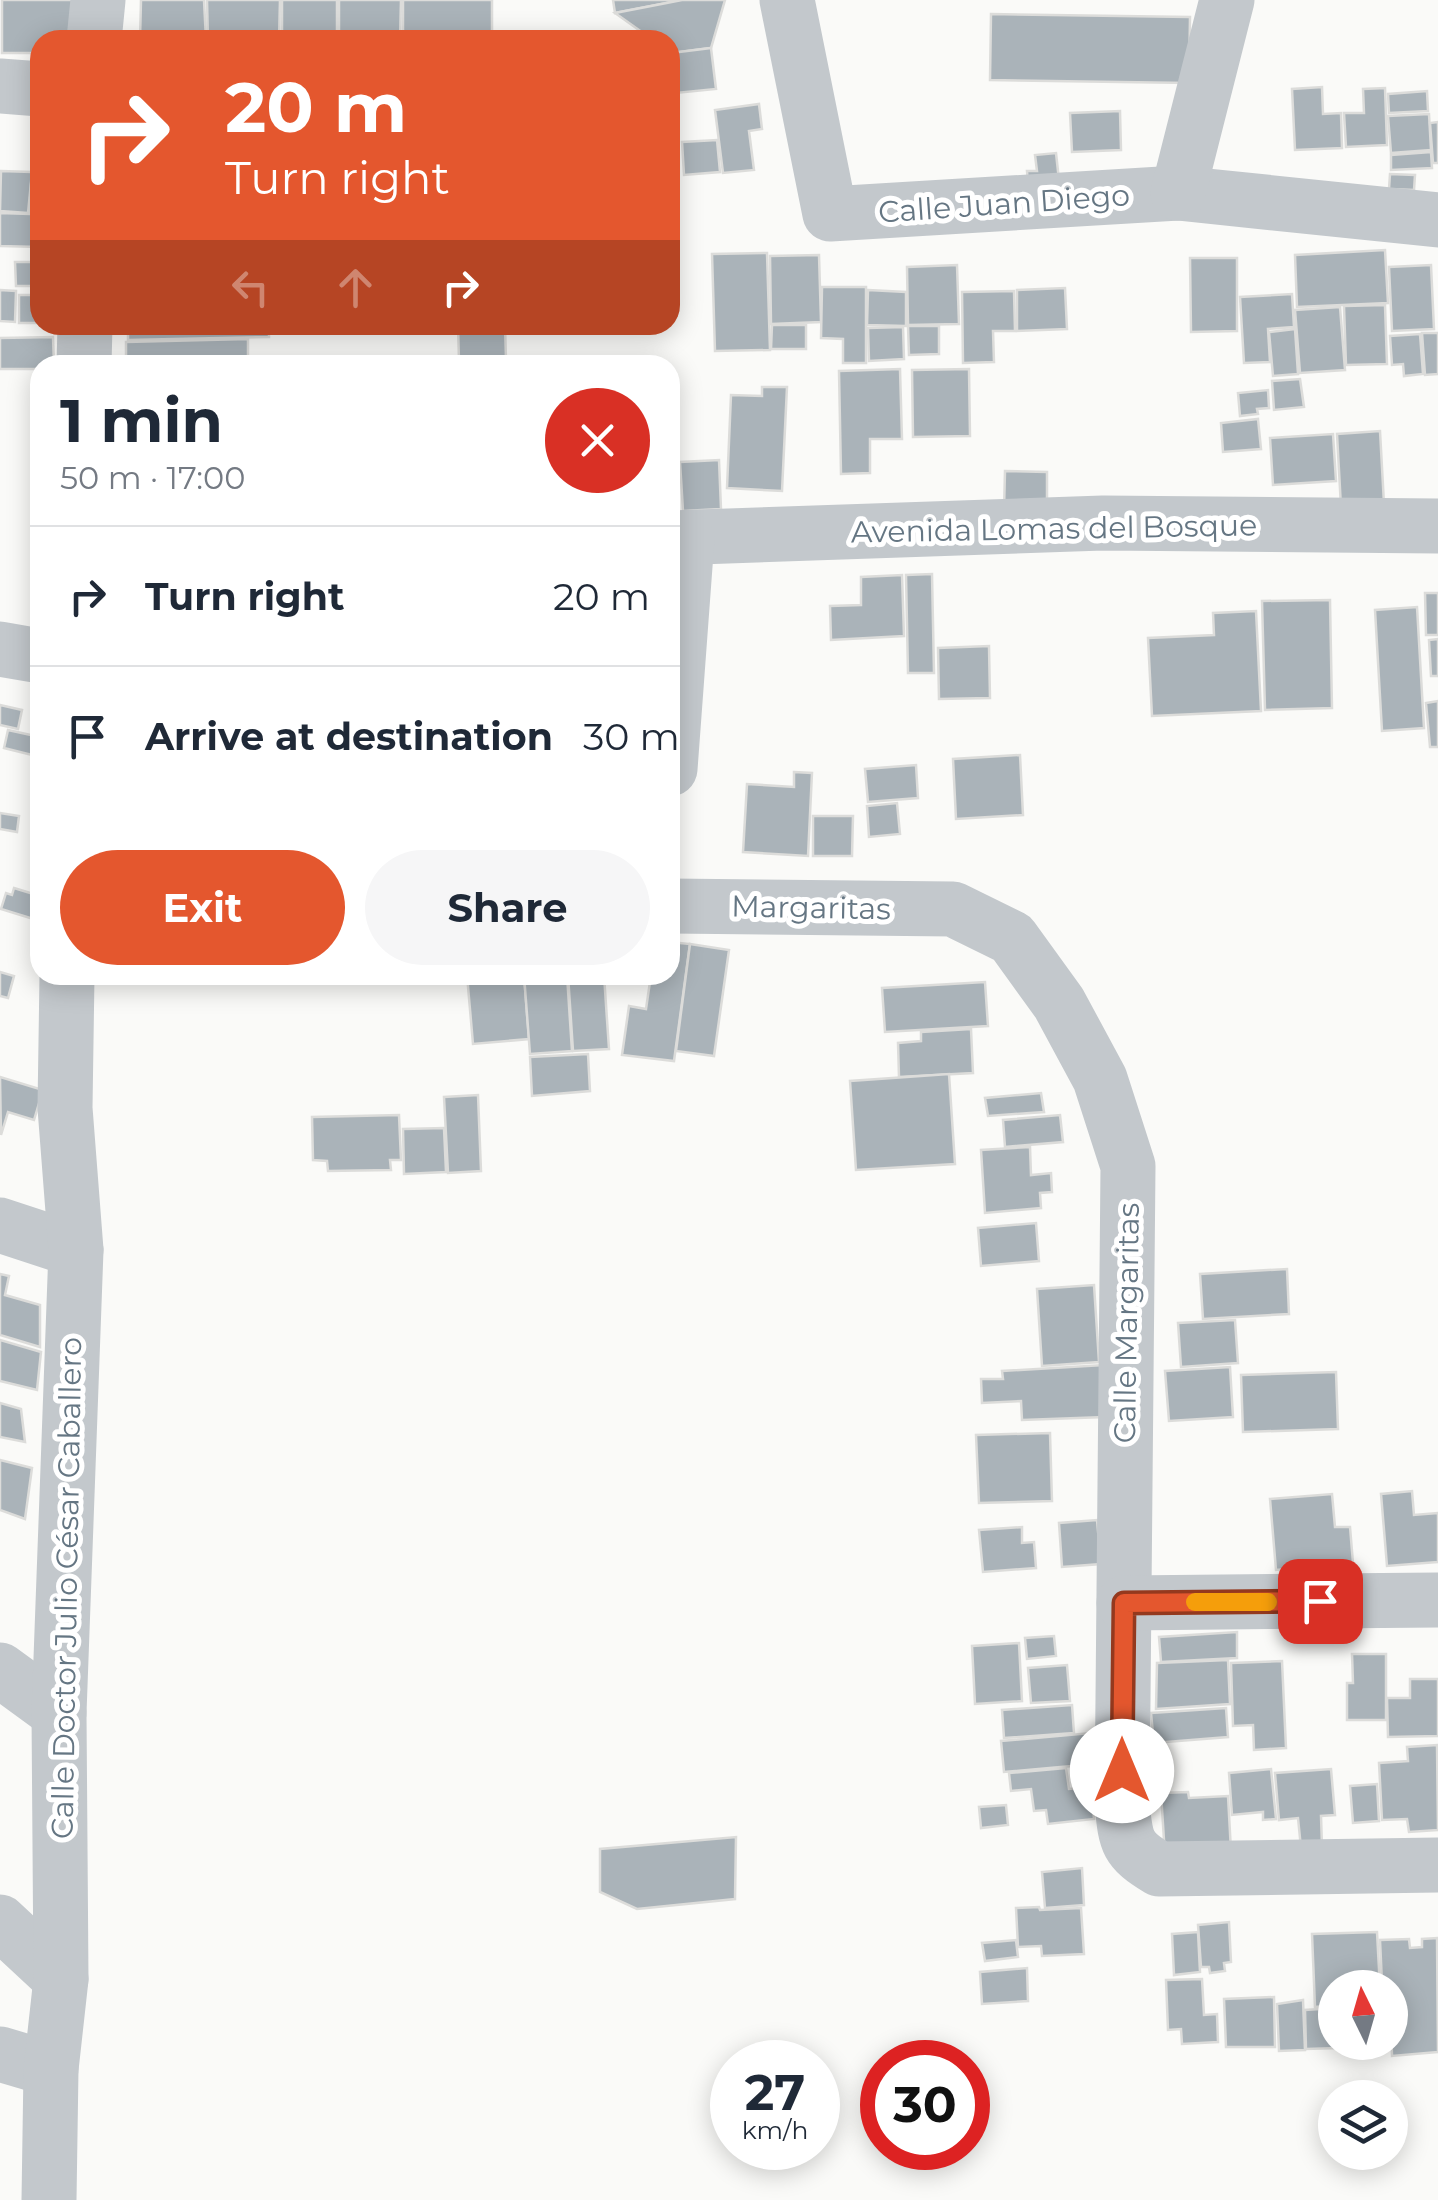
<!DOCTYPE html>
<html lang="en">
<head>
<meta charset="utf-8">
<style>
  body { margin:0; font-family:Montserrat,sans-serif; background:#f6f6f7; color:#1f2937; height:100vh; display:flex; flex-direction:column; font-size:38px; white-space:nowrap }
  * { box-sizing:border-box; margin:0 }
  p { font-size:32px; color:#747a83 }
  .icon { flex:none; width:55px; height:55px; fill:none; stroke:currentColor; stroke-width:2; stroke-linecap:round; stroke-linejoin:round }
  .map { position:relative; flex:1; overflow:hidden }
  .drawer { position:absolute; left:30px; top:355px; width:650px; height:630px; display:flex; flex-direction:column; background:#fff; border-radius:30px; box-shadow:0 5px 25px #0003 }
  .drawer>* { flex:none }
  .guide { position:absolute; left:30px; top:30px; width:650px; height:305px; border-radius:30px; box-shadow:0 5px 25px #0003; background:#e4572e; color:#fff; overflow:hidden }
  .needle { width:65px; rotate:355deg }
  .buttons { position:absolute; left:1318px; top:1970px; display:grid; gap:20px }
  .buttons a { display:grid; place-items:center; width:90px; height:90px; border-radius:50%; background:#fff; box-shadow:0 5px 25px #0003; font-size:50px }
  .speed { position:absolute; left:710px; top:2040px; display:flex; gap:20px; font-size:50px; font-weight:700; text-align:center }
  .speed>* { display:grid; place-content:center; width:130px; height:130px; border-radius:50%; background:#fff; box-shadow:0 5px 25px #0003; line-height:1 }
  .speed small { font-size:25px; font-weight:400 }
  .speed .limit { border:15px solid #d22; background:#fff; color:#111 }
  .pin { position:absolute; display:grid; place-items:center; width:85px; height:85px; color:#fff; margin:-42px; border-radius:20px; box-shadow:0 5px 15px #0006 }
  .me { position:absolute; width:110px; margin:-55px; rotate:0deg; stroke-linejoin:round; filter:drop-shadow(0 0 8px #0008) }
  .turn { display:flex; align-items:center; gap:35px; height:210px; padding:0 30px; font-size:45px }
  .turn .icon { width:130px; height:130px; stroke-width:2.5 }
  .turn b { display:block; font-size:70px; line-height:85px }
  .lanes { display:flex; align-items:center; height:95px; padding:0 30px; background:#0003; justify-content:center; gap:50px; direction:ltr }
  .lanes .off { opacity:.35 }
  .round { display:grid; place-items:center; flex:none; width:105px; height:105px; border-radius:52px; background:#f6f6f7 }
  .summary { display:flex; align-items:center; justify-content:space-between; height:170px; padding:0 30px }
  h1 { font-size:60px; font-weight:700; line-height:75px }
  .action { display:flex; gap:20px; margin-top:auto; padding:20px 30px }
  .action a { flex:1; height:115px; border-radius:60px; background:#e4572e; color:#fff; font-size:40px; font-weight:700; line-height:115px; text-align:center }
  .action a+a { background:#f6f6f7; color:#1f2937 }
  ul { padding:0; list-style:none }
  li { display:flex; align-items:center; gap:30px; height:140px; padding:0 30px; border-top:2px solid #e0e1e3 }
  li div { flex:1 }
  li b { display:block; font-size:38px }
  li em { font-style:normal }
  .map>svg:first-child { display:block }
  .building { fill:#aab3b9; stroke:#dcdcda; stroke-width:2.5 }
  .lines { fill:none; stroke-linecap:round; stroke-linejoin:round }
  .minor { stroke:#c3c8cc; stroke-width:55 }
  .route-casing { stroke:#94391e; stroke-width:25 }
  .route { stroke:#e4572e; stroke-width:18 }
  .slow { stroke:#f59e0b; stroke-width:18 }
  .labels { text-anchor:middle; stroke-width:10; stroke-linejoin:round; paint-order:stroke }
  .street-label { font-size:30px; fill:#657683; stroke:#fff }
</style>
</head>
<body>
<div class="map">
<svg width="1438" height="2200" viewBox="0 0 1438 2200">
  <rect width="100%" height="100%" fill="#fafaf8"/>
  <g class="building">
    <path d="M 2,0 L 82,0 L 82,40 L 40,40 L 40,53 L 2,53 Z"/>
    <path d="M 141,0 L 204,0 L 206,40 L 140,40 Z"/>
    <path d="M 207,0 L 280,0 L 279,40 L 208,40 Z"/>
    <rect x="282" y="0" width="55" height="40"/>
    <path d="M 339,0 L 401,0 L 400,40 L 339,40 Z"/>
    <rect x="403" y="0" width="89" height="40"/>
    <path d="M 613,0 L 682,0 L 615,13 Z"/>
    <path d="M 682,0 L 725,0 L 711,48 L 671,53 L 670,40 L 653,40 L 615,13 Z"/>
    <path d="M 991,14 L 1190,17 L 1189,83 L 990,80 Z"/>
    <path d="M 711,48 L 716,89 L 676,93 L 671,53 Z"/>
    <path d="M 1322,87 L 1323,114 L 1341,113 L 1342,148 L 1295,150 L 1292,89 Z"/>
    <path d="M 1385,88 L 1387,145 L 1346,147 L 1344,113 L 1364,113 L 1363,89 Z"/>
    <path d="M 1427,91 L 1428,111 L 1389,113 L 1388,94 Z"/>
    <path d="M 759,104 L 762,129 L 749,131 L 754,170 L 723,173 L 715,110 Z"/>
    <path d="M 1120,111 L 1121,150 L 1072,152 L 1070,113 Z"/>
    <path d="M 1429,114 L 1431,150 L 1391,153 L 1388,116 Z"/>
    <path d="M 1438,122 L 1438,163 L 1433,163 L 1430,123 Z"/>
    <path d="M 717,140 L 720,172 L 684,175 L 682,142 Z"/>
    <path d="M 1431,152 L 1432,168 L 1391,170 L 1391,155 Z"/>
    <path d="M 1056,153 L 1059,180 L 1028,183 L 1027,171 L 1037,171 L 1035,155 Z"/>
    <path d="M 1,171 L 32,172 L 28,213 L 0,211 Z"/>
    <path d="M 1390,174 L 1415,175 L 1414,190 L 1389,189 Z"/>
    <path d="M 31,184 L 40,184 L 40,247 L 0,246 L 0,213 L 29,214 Z"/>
    <path d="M 1385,250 L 1388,303 L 1297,307 L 1295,255 Z"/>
    <path d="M 767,253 L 770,350 L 715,351 L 712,254 Z"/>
    <path d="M 819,255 L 821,322 L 771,324 L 770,256 Z"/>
    <path d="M 1190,258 L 1237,258 L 1237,331 L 1191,332 Z"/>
    <path d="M 15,262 L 40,262 L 40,286 L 16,286 Z"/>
    <path d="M 957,265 L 959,324 L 908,325 L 907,267 Z"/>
    <path d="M 1431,265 L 1434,329 L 1392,331 L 1389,267 Z"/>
    <path d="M 822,287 L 866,287 L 866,363 L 843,363 L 843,339 L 821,338 Z"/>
    <path d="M 1065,288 L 1067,329 L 1017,331 L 1017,290 Z"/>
    <path d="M 0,290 L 16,291 L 15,322 L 0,321 Z"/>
    <path d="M 868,290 L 906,292 L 906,326 L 867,325 Z"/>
    <path d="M 1014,291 L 1015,331 L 993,331 L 994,362 L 963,363 L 962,292 Z"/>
    <path d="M 1292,294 L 1294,327 L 1268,329 L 1270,362 L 1244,363 L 1240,297 Z"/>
    <rect x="19" y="295" width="21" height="28"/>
    <path d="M 1385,305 L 1387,364 L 1346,365 L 1344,306 Z"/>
    <path d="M 1340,307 L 1345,370 L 1300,373 L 1295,310 Z"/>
    <path d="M 128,325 L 269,325 L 269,337 L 128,340 Z"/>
    <path d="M 458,325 L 505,325 L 506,359 L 459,361 Z"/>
    <path d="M 772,325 L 806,325 L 806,349 L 771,349 Z"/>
    <path d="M 908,326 L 939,326 L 939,354 L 909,355 Z"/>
    <path d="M 903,327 L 904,359 L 869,361 L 868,328 Z"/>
    <path d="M 1295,329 L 1298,374 L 1273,376 L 1269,332 Z"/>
    <path d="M 1422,333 L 1438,333 L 1438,374 L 1425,375 Z"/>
    <path d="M 1420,334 L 1423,374 L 1404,376 L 1403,364 L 1392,365 L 1390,336 Z"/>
    <path d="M 53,337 L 54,365 L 40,365 L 40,369 L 0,369 L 0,338 Z"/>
    <path d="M 248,339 L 248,365 L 126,365 L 126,342 Z"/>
    <path d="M 900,369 L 902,439 L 870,439 L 870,473 L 841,474 L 839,371 Z"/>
    <path d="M 969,369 L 970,436 L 913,437 L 912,370 Z"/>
    <path d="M 1300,379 L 1304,407 L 1274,410 L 1272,381 Z"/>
    <path d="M 762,387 L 787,387 L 782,491 L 727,488 L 731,395 L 762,396 Z"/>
    <path d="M 1268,390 L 1269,408 L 1257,409 L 1258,414 L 1240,416 L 1238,393 Z"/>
    <path d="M 670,393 L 675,393 L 674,476 L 670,476 Z"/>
    <path d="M 1258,419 L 1261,449 L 1223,452 L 1221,423 Z"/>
    <path d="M 1380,431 L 1384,504 L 1341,507 L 1337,434 Z"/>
    <path d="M 1333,434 L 1336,481 L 1273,485 L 1270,438 Z"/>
    <path d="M 719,460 L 721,509 L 683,511 L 680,462 Z"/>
    <path d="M 1005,471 L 1047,472 L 1047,511 L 1004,510 Z"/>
    <path d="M 932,574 L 934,673 L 908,673 L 906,575 Z"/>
    <path d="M 902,575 L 904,636 L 831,640 L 830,606 L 861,605 L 861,577 Z"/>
    <path d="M 1425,593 L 1438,593 L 1438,635 L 1426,635 Z"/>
    <path d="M 1330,600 L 1332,708 L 1265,710 L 1262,601 Z"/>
    <path d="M 1417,607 L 1424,728 L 1382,731 L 1375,610 Z"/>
    <path d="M 1256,611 L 1261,711 L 1152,716 L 1148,638 L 1214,635 L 1213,613 Z"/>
    <path d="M 1438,639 L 1438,676 L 1431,676 L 1429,640 Z"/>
    <path d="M 989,646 L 990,698 L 939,699 L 938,648 Z"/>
    <path d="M 1438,701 L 1438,747 L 1430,747 L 1426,703 Z"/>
    <path d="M 0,705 L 22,710 L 18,729 L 0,725 Z"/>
    <path d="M 8,730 L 40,737 L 40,757 L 4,748 Z"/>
    <path d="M 1020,755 L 1023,815 L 956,819 L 953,759 Z"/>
    <path d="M 916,765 L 918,798 L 868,802 L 865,769 Z"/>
    <path d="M 794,772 L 812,773 L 808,856 L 743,852 L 747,784 L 794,787 Z"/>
    <path d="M 897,803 L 900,834 L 869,837 L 867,806 Z"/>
    <path d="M 0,813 L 19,816 L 17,832 L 0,829 Z"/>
    <path d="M 813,816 L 853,816 L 852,856 L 813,856 Z"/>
    <path d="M 14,888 L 40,896 L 40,921 L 1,909 L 6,893 L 12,895 Z"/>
    <path d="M 670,942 L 690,944 L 674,1061 L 622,1055 L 629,1006 L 646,1009 L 651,975 L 670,975 Z"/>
    <path d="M 690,944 L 729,950 L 714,1056 L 676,1051 Z"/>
    <path d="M 0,972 L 14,976 L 8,998 L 0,996 Z"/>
    <path d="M 467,975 L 524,975 L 529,1039 L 473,1044 Z"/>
    <path d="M 524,975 L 567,975 L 572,1051 L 530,1054 Z"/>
    <path d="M 568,975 L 604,975 L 609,1049 L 573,1051 Z"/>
    <path d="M 985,982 L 988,1026 L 885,1032 L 882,988 Z"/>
    <path d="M 971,1029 L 973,1073 L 899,1077 L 898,1043 L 921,1041 L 921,1032 Z"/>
    <path d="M 588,1054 L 590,1091 L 532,1096 L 530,1057 Z"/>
    <path d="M 949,1074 L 955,1164 L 856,1170 L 850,1081 Z"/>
    <path d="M 0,1077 L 43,1090 L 34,1120 L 8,1112 L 1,1135 Z"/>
    <path d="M 1041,1093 L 1044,1112 L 988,1116 L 985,1098 Z"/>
    <path d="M 478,1095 L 481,1171 L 448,1173 L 444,1097 Z"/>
    <path d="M 399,1115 L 401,1160 L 390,1160 L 391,1170 L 328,1171 L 327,1161 L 313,1160 L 312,1117 Z"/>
    <path d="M 1060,1115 L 1063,1142 L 1005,1147 L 1003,1120 Z"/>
    <path d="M 444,1128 L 446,1172 L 404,1174 L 403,1129 Z"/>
    <path d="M 1030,1147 L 1031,1175 L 1051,1173 L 1052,1192 L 1040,1193 L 1041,1208 L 985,1213 L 981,1150 Z"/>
    <path d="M 1036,1223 L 1039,1261 L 981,1266 L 978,1228 Z"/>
    <path d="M 1287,1269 L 1289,1314 L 1203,1319 L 1200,1274 Z"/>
    <path d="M 0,1274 L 9,1276 L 5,1295 L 40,1305 L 40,1347 L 0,1335 Z"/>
    <path d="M 1094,1285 L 1099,1362 L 1042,1366 L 1037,1289 Z"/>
    <path d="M 1235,1320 L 1238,1363 L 1181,1367 L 1178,1323 Z"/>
    <path d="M 0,1340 L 41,1352 L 37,1390 L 0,1381 Z"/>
    <path d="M 1104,1365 L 1105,1417 L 1022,1420 L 1021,1401 L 982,1403 L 981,1379 L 1003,1379 L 1002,1371 Z"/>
    <path d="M 1230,1367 L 1233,1417 L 1169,1421 L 1165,1371 Z"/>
    <path d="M 1336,1372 L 1338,1429 L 1243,1432 L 1241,1375 Z"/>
    <path d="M 0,1403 L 21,1409 L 25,1442 L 0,1437 Z"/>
    <path d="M 1050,1433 L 1052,1501 L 979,1503 L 976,1435 Z"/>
    <path d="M 0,1460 L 32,1468 L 25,1519 L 0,1510 Z"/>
    <path d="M 1412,1491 L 1414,1515 L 1438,1513 L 1438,1562 L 1387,1566 L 1381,1494 Z"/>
    <path d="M 1332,1494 L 1335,1527 L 1350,1527 L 1353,1563 L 1276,1570 L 1270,1499 Z"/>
    <path d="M 1097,1520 L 1101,1564 L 1062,1567 L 1059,1523 Z"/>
    <path d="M 1022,1527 L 1022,1543 L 1034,1542 L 1036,1568 L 983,1572 L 979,1530 Z"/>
    <path d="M 1237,1632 L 1237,1658 L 1161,1662 L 1159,1637 Z"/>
    <path d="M 1054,1636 L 1056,1656 L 1027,1659 L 1025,1638 Z"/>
    <path d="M 1019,1643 L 1022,1701 L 975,1704 L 972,1646 Z"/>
    <path d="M 1352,1654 L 1386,1654 L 1386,1720 L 1347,1720 L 1347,1683 L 1353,1683 Z"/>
    <path d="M 1228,1660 L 1230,1704 L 1156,1709 L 1157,1663 Z"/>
    <path d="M 1282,1661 L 1286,1748 L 1254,1750 L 1253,1725 L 1233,1726 L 1231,1663 Z"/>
    <path d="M 1067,1665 L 1070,1701 L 1031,1703 L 1028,1668 Z"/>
    <path d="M 1410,1679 L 1438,1679 L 1438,1736 L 1388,1737 L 1387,1698 L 1410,1698 Z"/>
    <path d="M 1072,1705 L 1074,1733 L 1004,1738 L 1002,1710 Z"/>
    <path d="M 1226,1708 L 1228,1737 L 1154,1743 L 1151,1713 Z"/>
    <path d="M 1091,1733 L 1094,1764 L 1004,1772 L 1001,1741 Z"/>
    <path d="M 1437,1745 L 1438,1830 L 1409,1832 L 1407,1819 L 1382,1820 L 1379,1763 L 1408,1761 L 1407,1747 Z"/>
    <path d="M 1066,1768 L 1069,1789 L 1091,1787 L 1094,1819 L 1048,1824 L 1046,1810 L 1034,1811 L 1031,1789 L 1011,1791 L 1009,1773 Z"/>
    <path d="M 1271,1769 L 1276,1819 L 1263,1820 L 1263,1812 L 1232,1815 L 1229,1773 Z"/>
    <path d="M 1331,1769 L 1335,1815 L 1321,1816 L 1322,1846 L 1301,1848 L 1298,1818 L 1279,1820 L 1275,1773 Z"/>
    <path d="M 1377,1784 L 1379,1821 L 1353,1823 L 1350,1786 Z"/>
    <path d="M 1188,1792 L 1189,1798 L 1228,1796 L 1231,1851 L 1165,1856 L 1161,1793 Z"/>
    <path d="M 1006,1805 L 1008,1825 L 981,1828 L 979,1807 Z"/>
    <path d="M 736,1837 L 735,1899 L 637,1909 L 600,1892 L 600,1849 Z"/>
    <path d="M 1082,1868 L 1084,1905 L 1045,1908 L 1042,1872 Z"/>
    <path d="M 1039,1907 L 1040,1910 L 1081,1908 L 1084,1954 L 1042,1956 L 1041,1946 L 1018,1947 L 1016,1908 Z"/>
    <path d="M 1229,1922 L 1231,1962 L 1224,1963 L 1225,1971 L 1210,1973 L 1209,1967 L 1201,1967 L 1198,1925 Z"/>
    <path d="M 1198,1932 L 1200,1972 L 1174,1975 L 1172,1934 Z"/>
    <path d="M 1377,1932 L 1380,1988 L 1335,1988 L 1335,2005 L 1315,2007 L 1312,1934 Z"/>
    <path d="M 1437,1938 L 1438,2052 L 1392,2056 L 1390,1988 L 1382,1983 L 1380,1940 L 1409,1939 L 1410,1948 L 1422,1947 L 1422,1939 Z"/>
    <path d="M 1016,1940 L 1018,1957 L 985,1961 L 982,1943 Z"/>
    <path d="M 1027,1968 L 1028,2001 L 982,2004 L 980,1972 Z"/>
    <path d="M 1202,1979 L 1204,2015 L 1217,2014 L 1218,2042 L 1182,2044 L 1181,2029 L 1168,2030 L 1166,1980 Z"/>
    <path d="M 1274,1997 L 1275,2047 L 1226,2047 L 1224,1999 Z"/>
    <path d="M 1303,2000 L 1305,2050 L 1279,2051 L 1277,2004 Z"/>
    <path d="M 1335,2008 L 1335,2042 L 1338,2042 L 1339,2048 L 1306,2049 L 1305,2010 Z"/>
  </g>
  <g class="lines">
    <g class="minor">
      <path d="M 787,0 L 830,214 L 1178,193 L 1438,220"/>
      <path d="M 94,40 L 98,0"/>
      <path d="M 0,86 L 40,89"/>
      <path d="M 1178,193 L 1227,0"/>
      <path d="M 84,365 L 85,325"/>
      <path d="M 670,538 L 1103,523 L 1438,526"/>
      <path d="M 0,649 L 40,656"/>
      <path d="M 670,769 L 687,539"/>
      <path d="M 670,906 L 953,909 L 1012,938 L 1059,1003 L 1100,1079 L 1128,1166 L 1122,1804 C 1126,1842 1126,1849 1159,1869 L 1438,1865"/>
      <path d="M 0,1225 L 76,1250"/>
      <path d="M 1124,1603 L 1438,1600"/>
      <path d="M 0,1670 L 59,1713"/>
      <path d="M 0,1922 L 61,1979"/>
      <path d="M 0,2054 L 51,2069"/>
      <path d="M 49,2200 L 51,2069 L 61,1979 L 59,1713 L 76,1250 L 65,1108 L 67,975"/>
    </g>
  </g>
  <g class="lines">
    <defs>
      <path id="route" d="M 1122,1771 L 1124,1603 L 1320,1601"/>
    </defs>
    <use href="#route" class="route-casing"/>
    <use href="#route" class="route"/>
    <path class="slow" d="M 1195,1602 L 1268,1602"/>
  </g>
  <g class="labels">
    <g class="street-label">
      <text transform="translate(1004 204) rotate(-4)" y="10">Calle Juan Diego</text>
      <text transform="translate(1054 529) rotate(-1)" y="10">Avenida Lomas del Bosque</text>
      <text transform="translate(811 908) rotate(1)" y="10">Margaritas</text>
      <text transform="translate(1127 1323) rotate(-89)" y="10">Calle Margaritas</text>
      <text transform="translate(67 1588) rotate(-89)" y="10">Calle Doctor Julio César Caballero</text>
    </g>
  </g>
</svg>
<div class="buttons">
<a><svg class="needle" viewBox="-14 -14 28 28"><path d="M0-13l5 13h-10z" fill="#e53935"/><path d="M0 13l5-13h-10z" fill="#747a83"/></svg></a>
<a><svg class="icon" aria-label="layers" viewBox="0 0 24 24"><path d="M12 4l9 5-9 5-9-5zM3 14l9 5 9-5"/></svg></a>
</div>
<div class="speed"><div>27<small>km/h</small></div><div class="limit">30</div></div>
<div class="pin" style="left:1320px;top:1601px;background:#d93025"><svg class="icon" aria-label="arrive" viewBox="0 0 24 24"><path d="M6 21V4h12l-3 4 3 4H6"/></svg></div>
<svg class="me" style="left:1122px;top:1771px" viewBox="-20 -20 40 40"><circle r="19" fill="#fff"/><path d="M0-13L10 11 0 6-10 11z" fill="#e4572e"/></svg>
<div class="guide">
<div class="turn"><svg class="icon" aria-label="right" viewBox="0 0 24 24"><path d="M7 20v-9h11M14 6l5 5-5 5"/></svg><div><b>20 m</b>Turn right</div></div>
<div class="lanes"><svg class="icon off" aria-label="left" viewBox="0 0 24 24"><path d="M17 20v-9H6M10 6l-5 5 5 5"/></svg><svg class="icon off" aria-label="ahead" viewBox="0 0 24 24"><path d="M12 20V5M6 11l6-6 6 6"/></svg><svg class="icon" aria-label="right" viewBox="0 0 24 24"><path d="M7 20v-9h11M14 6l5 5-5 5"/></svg></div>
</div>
<section class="drawer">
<div class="summary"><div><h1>1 min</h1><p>50 m · 17:00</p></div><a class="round" style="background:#d93025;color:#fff"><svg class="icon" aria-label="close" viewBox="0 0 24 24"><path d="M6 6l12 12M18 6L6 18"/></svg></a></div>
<ul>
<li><svg class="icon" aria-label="right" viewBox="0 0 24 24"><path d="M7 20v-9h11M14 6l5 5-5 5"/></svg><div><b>Turn right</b></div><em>20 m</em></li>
<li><svg class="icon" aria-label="arrive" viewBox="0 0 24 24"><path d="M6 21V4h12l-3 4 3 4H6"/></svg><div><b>Arrive at destination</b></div><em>30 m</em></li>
</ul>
<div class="action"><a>Exit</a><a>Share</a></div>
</section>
</div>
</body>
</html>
